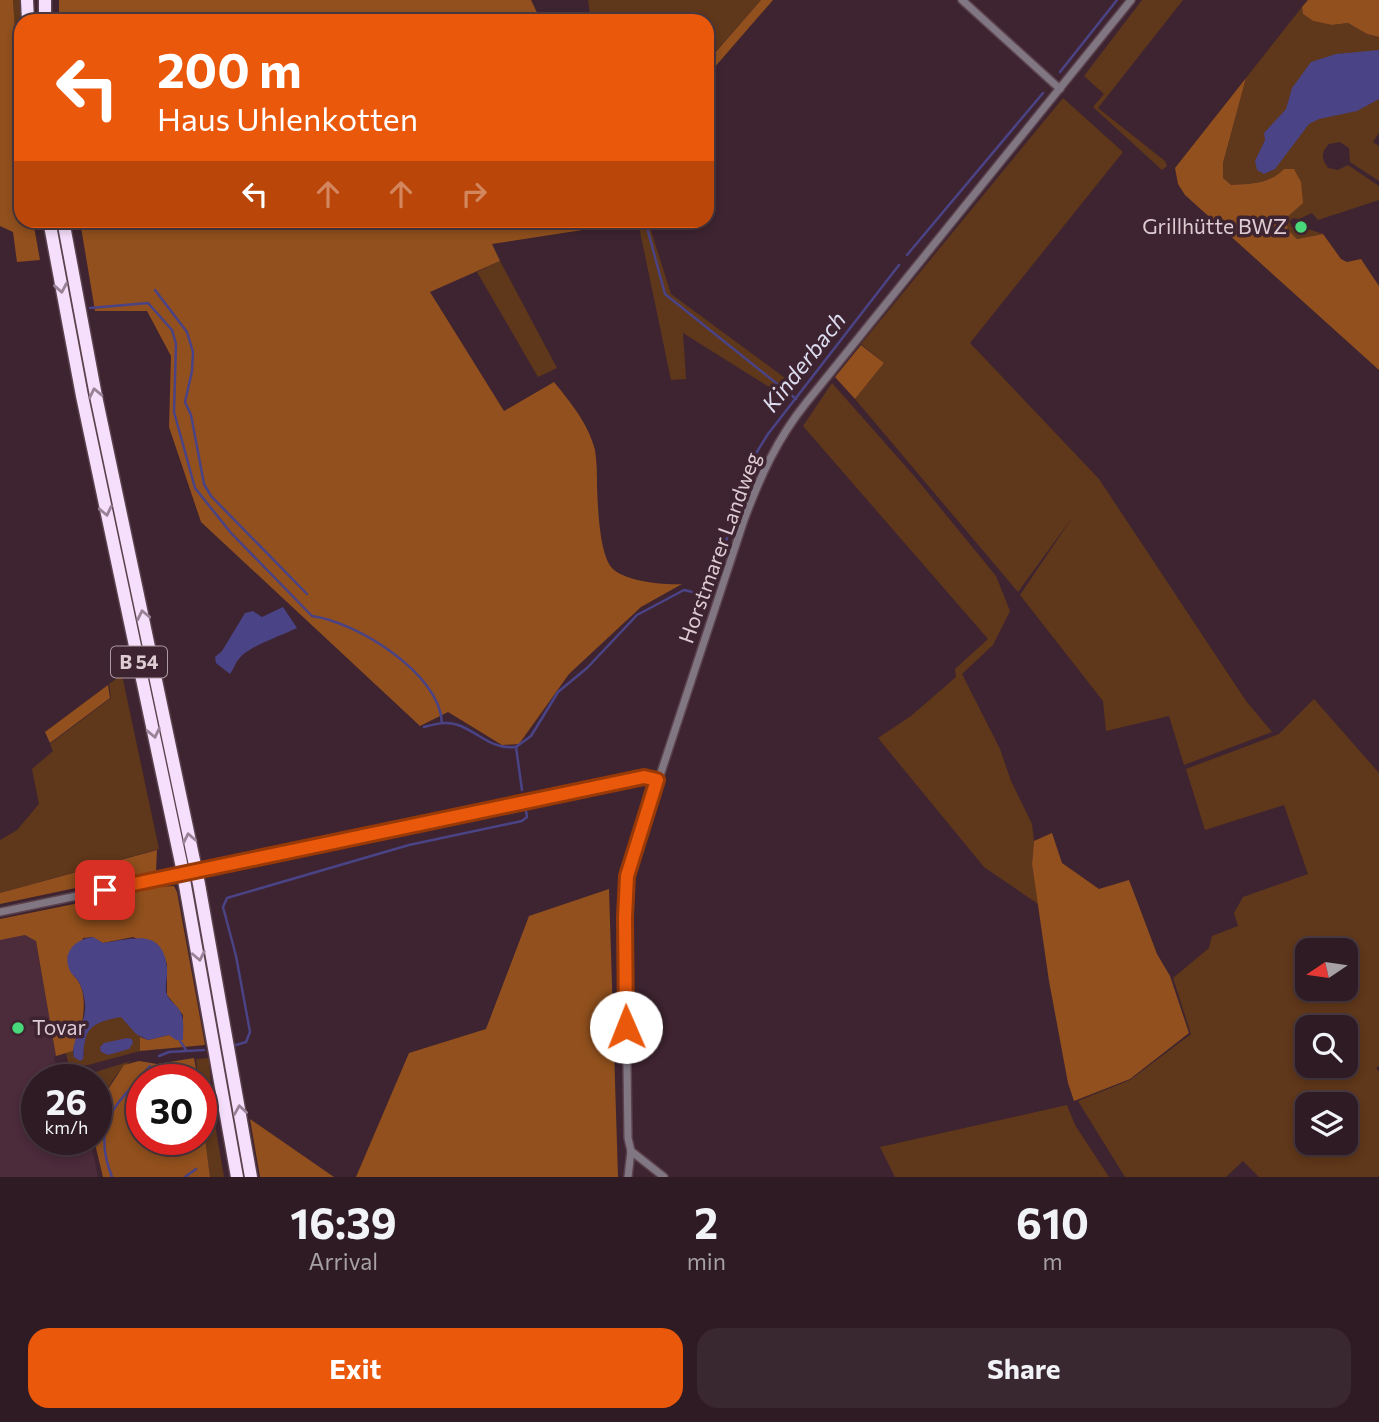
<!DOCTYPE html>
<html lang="en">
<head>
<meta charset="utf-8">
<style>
  body { margin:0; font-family:Commissioner,sans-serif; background:#3a2831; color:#f1f3f6; height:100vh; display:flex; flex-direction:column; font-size:26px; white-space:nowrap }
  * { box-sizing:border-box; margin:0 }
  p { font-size:23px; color:#a7a1a6 }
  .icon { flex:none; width:38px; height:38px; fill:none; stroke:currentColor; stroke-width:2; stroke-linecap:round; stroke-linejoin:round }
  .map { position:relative; height:1177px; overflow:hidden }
  .sheet { display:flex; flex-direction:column; background:#2e1b24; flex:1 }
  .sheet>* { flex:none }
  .guide { position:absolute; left:14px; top:14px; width:700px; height:214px; border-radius:21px; box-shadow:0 4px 10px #0003,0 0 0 2px #493941; background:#ea580c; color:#fff; overflow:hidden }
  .needle { width:46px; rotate:257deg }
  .controls { position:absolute; left:1295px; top:938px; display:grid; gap:14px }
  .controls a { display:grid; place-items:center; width:63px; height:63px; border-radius:14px; background:#2e1b24; box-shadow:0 4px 10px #0003,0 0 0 2px #493941; font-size:35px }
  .speed { position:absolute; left:21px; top:1064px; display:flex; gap:14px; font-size:35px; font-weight:700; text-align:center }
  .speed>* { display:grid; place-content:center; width:91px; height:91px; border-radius:50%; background:#2e1b24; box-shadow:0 4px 10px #0003,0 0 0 2px #493941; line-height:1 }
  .speed small { font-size:18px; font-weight:400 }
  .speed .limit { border:10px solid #d22; background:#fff; color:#111 }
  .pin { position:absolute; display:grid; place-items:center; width:60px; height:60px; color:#fff; margin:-30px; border-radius:14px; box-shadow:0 4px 10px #0006 }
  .me { position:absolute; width:77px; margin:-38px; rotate:359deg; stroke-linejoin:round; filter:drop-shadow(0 0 5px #0008) }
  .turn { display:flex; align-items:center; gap:24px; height:147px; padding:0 28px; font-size:32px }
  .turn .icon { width:91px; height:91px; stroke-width:2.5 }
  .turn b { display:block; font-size:49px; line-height:60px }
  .lanes { display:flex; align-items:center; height:66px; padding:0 28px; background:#0003; justify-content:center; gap:35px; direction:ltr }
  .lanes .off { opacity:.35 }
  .eta { display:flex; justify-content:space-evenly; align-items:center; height:119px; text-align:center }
  .eta b { font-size:42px; font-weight:700; line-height:49px }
  .cta { display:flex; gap:14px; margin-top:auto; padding:14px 28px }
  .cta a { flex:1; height:80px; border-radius:21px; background:#ea580c; color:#fff; font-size:28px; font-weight:700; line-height:80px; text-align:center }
  .cta a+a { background:#3a2831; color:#f1f3f6 }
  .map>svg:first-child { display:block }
  .built { fill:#4c2b3b }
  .green { fill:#5f371a; fill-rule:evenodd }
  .forest { fill:#91501d }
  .water { fill:#4a4386 }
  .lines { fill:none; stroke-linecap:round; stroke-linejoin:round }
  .stream { stroke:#4a4386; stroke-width:2.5 }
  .street-casing { stroke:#5b424d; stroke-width:10 }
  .highway-casing { stroke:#5b424d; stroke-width:15 }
  .street { stroke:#807783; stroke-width:7 }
  .highway { stroke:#f5dffc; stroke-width:12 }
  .street-bridge-casing { stroke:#5b424d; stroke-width:10; stroke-linecap:butt }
  .street-bridge { stroke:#807783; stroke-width:7 }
  .oneway { stroke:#9a8296 }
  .route-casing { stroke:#983908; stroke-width:18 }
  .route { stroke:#ea580c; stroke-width:12 }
  .poi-dot { fill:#48d779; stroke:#3e2430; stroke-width:2.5 }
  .labels { text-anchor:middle; stroke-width:7; stroke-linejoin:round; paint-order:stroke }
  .shield { fill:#3e2430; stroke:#ae9aa2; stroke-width:2 }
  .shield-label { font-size:19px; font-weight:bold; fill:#deccd3 }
  .poi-label { font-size:21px; fill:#deccd3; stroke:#3e2430; text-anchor:end }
  .street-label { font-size:21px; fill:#deccd3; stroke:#3e2430 }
  .water-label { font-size:23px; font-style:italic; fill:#ddddf2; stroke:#3e2430 }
</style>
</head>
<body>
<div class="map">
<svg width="1379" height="1177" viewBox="0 0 1379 1177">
  <rect width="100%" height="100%" fill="#3e2430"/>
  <path class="built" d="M 33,925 L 56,1056 L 54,1057 L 57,1072 L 61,1072 L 63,1080 L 37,1080 L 37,1139 L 90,1139 L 98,1177 L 0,1177 L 0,929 Z"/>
  <g class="green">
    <path d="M 13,0 L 21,0 L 21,121 Z"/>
    <path d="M 588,0 L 761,0 L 707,61 L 707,21 L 591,21 Z"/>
    <path d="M 1142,0 L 1183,0 L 1098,108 L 1165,161 L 1167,166 L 1162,170 L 1093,107 L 1104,94 L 1084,76 Z"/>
    <path d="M 1302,7 L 1303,14 L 1313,21 L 1333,25 L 1348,23 L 1367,34 L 1379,37 L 1379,133 L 1373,142 L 1379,146 L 1379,181 L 1350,162 L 1349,148 L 1340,142 L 1329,144 C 1321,152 1321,159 1328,168 L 1338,170 L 1348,165 L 1379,186 L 1379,200 L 1318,220 L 1312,213 L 1299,219 L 1293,218 L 1290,221 L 1291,226 L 1297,230 L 1301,230 L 1302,235 L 1306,234 L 1305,228 L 1323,234 L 1297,239 L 1288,230 L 1284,169 C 1269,184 1252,184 1231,185 L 1223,179 L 1223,163 L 1246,78 Z"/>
    <path d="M 1063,98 L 1123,152 L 970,343 L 1099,479 L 1246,701 L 1272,732 L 1184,765 L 1169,716 L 1106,731 L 1103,701 L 1020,595 L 1074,515 L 1018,592 L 855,399 L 884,363 L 861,344 Z"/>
    <path d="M 641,221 L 648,221 L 671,294 L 785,378 L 774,390 L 683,333 L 686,379 L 671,380 L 638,222 Z"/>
    <path d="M 500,261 L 557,368 L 538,377 L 477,272 Z"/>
    <path d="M 832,383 L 915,477 L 996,576 L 1010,611 L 993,645 L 962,674 L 1000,749 L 1011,781 L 1032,824 L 1034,841 L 1032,864 L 1038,904 L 984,867 L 878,738 L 911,716 L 956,677 L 955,669 L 988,639 L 803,426 Z"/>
    <path d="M 122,675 L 159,849 L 0,893 L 0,840 L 17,830 L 39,804 L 32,769 L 53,751 L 50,744 L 111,698 L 109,684 Z"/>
    <path d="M 1314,699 L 1379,773 L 1379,1066 L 1376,1068 L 1379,1072 L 1379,1177 L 1259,1177 L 1243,1161 L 1226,1177 L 1125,1177 L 1078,1101 L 1130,1080 L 1191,1034 L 1173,978 L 1209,948 L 1212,936 L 1238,926 L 1234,913 L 1243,897 L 1308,874 L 1284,805 L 1205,830 L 1186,769 L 1279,734 ZM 1307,950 L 1346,950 L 1346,989 L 1307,989 ZM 1307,1027 L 1346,1027 L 1346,1066 L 1307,1066 ZM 1307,1104 L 1346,1104 L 1346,1143 L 1307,1143 Z"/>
    <path d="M 122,1014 L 141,1037 L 140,1051 L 88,1065 L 69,1066 L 66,1053 L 73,1051 L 73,1054 L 84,1056 L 81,1026 Z"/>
    <path d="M 209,1058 L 212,1107 L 224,1177 L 210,1177 L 201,1106 L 201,1080 L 198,1080 L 196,1059 Z"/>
    <path d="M 131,1061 C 111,1073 97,1109 96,1131 L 96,1080 L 77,1080 L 89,1074 Z"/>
    <path d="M 1067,1105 L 1075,1125 L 1109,1177 L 895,1177 L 880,1147 Z"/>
  </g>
  <g class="forest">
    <path d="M 0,0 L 13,0 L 21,121 L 21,220 L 33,221 L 40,260 L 17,262 L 13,232 L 0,226 Z"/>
    <path d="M 59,0 L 531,0 L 541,21 L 59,21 Z"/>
    <path d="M 761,0 L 773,0 L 707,76 L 707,62 Z"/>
    <path d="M 1308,0 L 1379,0 L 1379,37 L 1367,34 L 1348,23 L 1332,25 L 1313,21 L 1303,14 L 1302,7 Z"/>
    <path d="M 1246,78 L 1223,163 L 1223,178 L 1231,185 C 1252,184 1269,184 1284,169 L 1294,169 L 1301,182 L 1303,203 L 1286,218 L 1288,230 L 1297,239 L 1323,234 L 1341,259 L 1347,262 L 1361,259 L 1379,286 L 1379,370 L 1185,195 L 1178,184 L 1175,168 Z"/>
    <path d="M 80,221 L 641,221 L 492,244 L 500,261 L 430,292 L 504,411 L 554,382 C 571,403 588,423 595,450 C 597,462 597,475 597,487 C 598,506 599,558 614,570 C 630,582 663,585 682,584 L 641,607 L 569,674 L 519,744 L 502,745 L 448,712 L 420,726 L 201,522 L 169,427 L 171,356 L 147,311 L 95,311 Z"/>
    <path d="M 861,345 L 884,363 L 855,399 L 835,377 Z"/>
    <path d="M 108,685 L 110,698 L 50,743 L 45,732 Z"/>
    <path d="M 1052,833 L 1062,863 L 1099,889 L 1129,880 L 1157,954 L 1170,976 L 1189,1033 L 1130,1079 L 1074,1101 L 1068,1083 L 1049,981 L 1032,864 L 1034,841 Z"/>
    <path d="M 157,850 L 156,871 L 0,904 L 0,893 Z"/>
    <path d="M 174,886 L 177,892 L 205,1045 L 140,1051 L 140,1037 L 148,1040 L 169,1035 L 183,1039 L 183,1015 L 167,995 L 167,964 L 161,949 L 133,937 L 103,943 L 92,937 L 83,938 L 73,975 C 88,989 84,1012 81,1030 C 79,1038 74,1043 73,1051 L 56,1056 L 36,941 L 25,935 L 0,940 L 0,919 L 158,887 Z"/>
    <path d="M 609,889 L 618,1177 L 356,1177 L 409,1053 L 486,1029 L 529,916 Z"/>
    <path d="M 194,1058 L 198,1080 L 142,1080 L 142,1139 L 201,1139 L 201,1106 L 210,1177 L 103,1177 L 96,1148 L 99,1110 L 101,1100 L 124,1065 L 139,1061 L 157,1064 Z"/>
    <path d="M 250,1119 L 334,1177 L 260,1177 Z"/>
  </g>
  <g class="water">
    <path d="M 1379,50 L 1379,99 L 1357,111 L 1319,119 L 1309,124 L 1275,169 L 1264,174 L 1257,170 L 1255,161 L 1265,140 L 1264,133 L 1286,109 L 1292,88 L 1311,62 L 1336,54 Z"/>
    <path d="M 283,607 L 297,628 C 283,635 247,647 239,659 C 235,663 234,669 230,674 L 216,663 L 215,657 L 222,651 L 245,613 L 253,611 L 262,617 Z"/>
    <path d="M 93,937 L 103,943 C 130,940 163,926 167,968 C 168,977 164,987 167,995 C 170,1001 174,1003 178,1008 C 185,1016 183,1029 183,1040 L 176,1040 L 169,1035 L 148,1040 L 136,1034 L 121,1017 C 105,1020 88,1023 85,1041 C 83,1048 84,1053 83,1059 L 80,1061 L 74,1057 C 70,1042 84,1026 85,1010 C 86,1003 83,991 80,984 C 77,978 73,976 70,971 C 61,952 76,939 93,937 Z"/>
    <path d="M 127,1038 L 132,1039 L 133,1043 L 129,1049 L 108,1055 L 101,1052 L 100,1047 L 104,1043 Z"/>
  </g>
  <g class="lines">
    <g class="stream">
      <path d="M 1060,72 L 1117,0"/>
      <path d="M 645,220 L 665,294 L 796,399"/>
      <path d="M 907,255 L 1043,93"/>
      <path d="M 155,290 L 187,332 L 193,352 L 192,371 L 185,402 L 191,415 L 204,484 L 211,496 L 307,594"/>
      <path d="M 90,308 L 148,303 L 172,330 L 176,344 L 174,412 L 195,488 L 231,533 L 312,616 C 356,622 440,673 442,723"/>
      <path d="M 745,483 L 755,455 L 768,434 L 899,265"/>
      <path d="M 424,727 C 435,724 446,721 458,725 C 478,732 492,750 515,747"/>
      <path d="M 522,790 L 516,747 L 531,736 L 558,692 L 587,668 L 637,615 L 684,590 L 705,595 L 708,593 L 743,492"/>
      <path d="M 180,1041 L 186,1050"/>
      <path d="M 236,1045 L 246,1042 L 250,1032 L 236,956 L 223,907 L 227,898 L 409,845 L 522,821 L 527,817 L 526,811"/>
      <path d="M 159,1056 L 169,1052 L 204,1050"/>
      <path d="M 112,1177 C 90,1121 118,1104 150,1066"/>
      <path d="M 185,1177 L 196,1169"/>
    </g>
    <defs>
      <g id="street">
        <path d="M 962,0 L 1060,89"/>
        <path d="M 221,865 L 644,777 L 658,780"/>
        <path d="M 0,912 L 158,879"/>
        <path d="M 631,1151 L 664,1177"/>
        <path d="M 628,1177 L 631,1151 L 628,1138 L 625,917 L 627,876 L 744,520 C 760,477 777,439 806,403 L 1131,0"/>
      </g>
      <g id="highway">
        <path d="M 27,0 L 28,21"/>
        <path d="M 45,0 L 45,21"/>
        <path d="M 49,220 L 82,396 L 181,863 L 237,1177"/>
        <path d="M 63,220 L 96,396 L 199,884 L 251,1177"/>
      </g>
    </defs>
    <use href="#street" class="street-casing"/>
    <use href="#highway" class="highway-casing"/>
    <use href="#street" class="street"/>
    <use href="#highway" class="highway"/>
    <defs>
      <path id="street-bridge" d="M 158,879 L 221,865"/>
    </defs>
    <use href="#street-bridge" class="street-bridge-casing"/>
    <use href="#street-bridge" class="street-bridge"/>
  </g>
  <defs><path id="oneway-chevron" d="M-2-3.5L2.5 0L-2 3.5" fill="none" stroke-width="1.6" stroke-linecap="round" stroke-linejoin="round" transform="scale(1.75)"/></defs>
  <g class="oneway">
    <use href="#oneway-chevron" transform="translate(61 288) rotate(80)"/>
    <use href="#oneway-chevron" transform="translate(95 393) rotate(-102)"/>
    <use href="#oneway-chevron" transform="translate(106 511) rotate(78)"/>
    <use href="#oneway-chevron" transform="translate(143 615) rotate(-102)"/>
    <use href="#oneway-chevron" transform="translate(154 733) rotate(78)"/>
    <use href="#oneway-chevron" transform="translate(189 838) rotate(-101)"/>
    <use href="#oneway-chevron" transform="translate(199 956) rotate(79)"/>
    <use href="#oneway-chevron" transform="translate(240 1110) rotate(-99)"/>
  </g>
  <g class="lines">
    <defs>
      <path id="route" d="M 105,890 L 644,777 L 657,780 L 627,876 L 625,917 L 626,1027"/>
    </defs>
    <use href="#route" class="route-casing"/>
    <use href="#route" class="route"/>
  </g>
  <g class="poi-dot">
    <circle cx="1301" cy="227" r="7"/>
    <circle cx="18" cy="1028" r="7"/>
  </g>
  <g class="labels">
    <rect class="shield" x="111" y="646.5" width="56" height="31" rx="5"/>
    <g class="shield-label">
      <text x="139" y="669">B 54</text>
    </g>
    <g class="poi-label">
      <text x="1287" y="234">Grillhütte BWZ</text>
      <text x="32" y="1035" text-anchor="start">Tovar</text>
    </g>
    <g class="street-label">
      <text transform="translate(720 548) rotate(-70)" y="7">Horstmarer Landweg</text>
    </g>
    <g class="water-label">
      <text transform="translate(804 362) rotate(-52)" y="8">Kinderbach</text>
    </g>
  </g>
</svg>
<div class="controls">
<a><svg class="needle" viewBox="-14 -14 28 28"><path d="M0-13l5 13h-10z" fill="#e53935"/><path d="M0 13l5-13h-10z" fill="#a7a1a6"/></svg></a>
<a><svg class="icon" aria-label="search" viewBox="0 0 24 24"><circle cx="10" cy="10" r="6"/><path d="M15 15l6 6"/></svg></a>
<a><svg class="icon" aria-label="layers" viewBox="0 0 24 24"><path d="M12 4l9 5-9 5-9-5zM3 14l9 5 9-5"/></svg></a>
</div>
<div class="speed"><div>26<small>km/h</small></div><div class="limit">30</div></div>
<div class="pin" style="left:105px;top:890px;background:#d93025"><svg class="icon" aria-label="arrive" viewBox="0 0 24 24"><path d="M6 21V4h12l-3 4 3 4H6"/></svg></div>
<svg class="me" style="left:626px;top:1027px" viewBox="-20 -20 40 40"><circle r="19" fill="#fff"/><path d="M0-13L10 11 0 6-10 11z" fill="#ea580c"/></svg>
<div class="guide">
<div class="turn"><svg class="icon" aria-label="left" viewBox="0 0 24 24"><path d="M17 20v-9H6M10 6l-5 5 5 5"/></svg><div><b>200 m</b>Haus Uhlenkotten</div></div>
<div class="lanes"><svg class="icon" aria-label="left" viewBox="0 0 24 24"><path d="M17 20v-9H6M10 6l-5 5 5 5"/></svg><svg class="icon off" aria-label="ahead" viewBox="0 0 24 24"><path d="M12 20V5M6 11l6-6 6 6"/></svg><svg class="icon off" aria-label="ahead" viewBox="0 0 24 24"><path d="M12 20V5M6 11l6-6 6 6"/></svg><svg class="icon off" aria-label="right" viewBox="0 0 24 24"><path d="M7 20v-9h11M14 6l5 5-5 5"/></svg></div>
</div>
</div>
<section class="sheet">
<div class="eta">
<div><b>16:39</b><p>Arrival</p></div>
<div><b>2</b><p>min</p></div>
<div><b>610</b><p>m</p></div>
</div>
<div class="cta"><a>Exit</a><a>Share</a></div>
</section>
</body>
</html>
